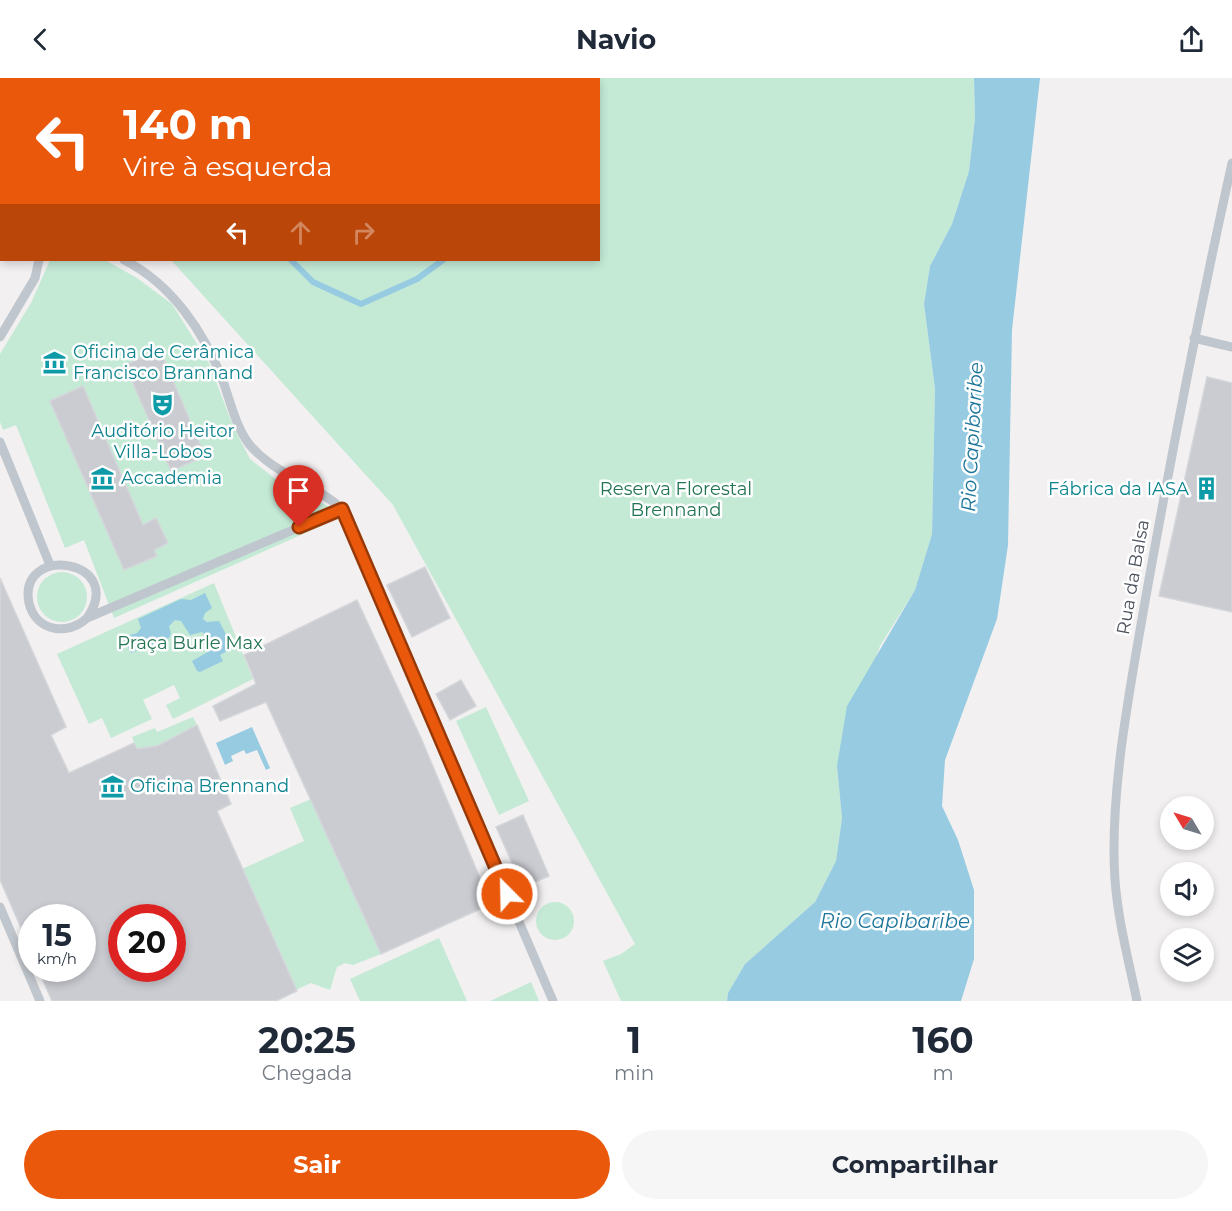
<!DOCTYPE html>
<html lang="pt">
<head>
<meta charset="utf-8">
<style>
  body { margin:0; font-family:Montserrat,sans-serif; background:#f6f6f7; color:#1f2937; height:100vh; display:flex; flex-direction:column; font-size:22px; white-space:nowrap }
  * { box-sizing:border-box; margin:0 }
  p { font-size:20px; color:#747a83 }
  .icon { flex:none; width:33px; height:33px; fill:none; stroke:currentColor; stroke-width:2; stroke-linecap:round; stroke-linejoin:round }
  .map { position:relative; height:923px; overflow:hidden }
  .side { display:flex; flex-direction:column; background:#fff; flex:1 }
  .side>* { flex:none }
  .hud { position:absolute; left:0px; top:0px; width:600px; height:183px; box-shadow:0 3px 9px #0003; background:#ea580c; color:#fff; overflow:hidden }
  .needle { width:39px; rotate:308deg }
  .tools { position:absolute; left:1160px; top:718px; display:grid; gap:12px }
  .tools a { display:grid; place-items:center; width:54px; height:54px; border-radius:50%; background:#fff; box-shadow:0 3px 9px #0003; font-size:30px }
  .speed { position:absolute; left:18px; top:826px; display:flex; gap:12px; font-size:30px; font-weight:700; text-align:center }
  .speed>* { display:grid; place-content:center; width:78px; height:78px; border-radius:50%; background:#fff; box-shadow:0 3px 9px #0003; line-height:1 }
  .speed small { font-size:15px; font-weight:400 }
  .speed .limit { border:9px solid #d22; background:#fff; color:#111 }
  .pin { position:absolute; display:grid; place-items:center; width:51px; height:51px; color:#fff; margin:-62px -26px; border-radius:50% 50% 50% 0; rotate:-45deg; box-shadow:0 0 6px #0007 }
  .pin .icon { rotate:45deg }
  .me { position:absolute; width:66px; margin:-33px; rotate:337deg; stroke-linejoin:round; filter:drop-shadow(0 0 4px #0008) }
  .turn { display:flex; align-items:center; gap:21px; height:126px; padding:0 24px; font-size:27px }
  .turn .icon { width:78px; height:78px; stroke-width:2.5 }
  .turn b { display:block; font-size:42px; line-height:51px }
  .lanes { display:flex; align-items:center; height:57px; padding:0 24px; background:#0003; justify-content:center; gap:30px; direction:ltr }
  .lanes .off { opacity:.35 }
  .eta { display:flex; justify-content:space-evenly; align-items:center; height:102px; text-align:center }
  .eta b { font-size:36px; font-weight:700; line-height:42px }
  .button { display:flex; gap:12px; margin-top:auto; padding:12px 24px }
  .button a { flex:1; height:69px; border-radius:36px; background:#ea580c; color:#fff; font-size:24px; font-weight:700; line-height:69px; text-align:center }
  .button a+a { background:#f6f6f7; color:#1f2937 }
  header { display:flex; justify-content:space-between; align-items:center; height:78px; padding:0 24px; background:#fff; font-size:27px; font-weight:700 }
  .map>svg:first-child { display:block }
  .green { fill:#c4ead6 }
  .water { fill:#96cbe2 }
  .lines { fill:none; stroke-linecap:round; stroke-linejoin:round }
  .stream { stroke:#96cbe2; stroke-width:6 }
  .building { fill:#cbccd2; stroke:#d4d6da; stroke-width:1.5; fill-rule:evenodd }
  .service { stroke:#c0c6cd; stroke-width:9 }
  .route-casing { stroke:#983908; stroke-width:15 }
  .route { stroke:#ea580c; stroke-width:10 }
  .labels { text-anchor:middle; stroke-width:5; stroke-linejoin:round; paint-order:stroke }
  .culture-label { font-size:18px; fill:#0d838f; stroke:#fff; text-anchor:start }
  .park-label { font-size:18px; fill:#227453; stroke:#fff }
  .street-label { font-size:18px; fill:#4a515b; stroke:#fff }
  .water-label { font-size:20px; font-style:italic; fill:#1d759a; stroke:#fff }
</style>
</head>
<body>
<header><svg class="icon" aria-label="back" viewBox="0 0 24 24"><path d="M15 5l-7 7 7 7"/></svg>Navio<svg class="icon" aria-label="share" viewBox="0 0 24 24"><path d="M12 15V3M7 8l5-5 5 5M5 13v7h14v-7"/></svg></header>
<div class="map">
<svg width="1232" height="923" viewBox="0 0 1232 923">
  <rect width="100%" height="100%" fill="#f2f0f0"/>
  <g class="green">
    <path d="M 0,0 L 974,0 L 975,40 L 969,93 L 952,146 L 930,188 L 924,226 L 935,311 L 932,456 L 915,512 L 880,568 L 837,688 L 842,740 L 836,783 L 815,824 L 745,886 L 728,915 L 727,923 L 621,923 L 603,883 L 621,876 L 635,866 L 393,427 L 171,182 L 598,182 L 598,2 L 2,2 L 1,84 Z"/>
    <path d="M 50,182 L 105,182 L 137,200 L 172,226 L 209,285 L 233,348 L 250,381 L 282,406 L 334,431 L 339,440 L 114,540 L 84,462 L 65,470 L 16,347 L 3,352 L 0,344 L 0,276 L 31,225 Z"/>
    <circle cx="62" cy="519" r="25"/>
    <path d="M 214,505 L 253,601 L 173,641 L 166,627 L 180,620 L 174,607 L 143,622 L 152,641 L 111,660 L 102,640 L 89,646 L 57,576 Z"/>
    <path d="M 486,629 L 529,723 L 499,737 L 456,643 Z"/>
    <path d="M 193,639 L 197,647 L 157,668 L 137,671 L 132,659 L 155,650 L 157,654 Z"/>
    <path d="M 311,721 L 381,876 L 353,887 L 345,885 L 337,889 L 330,912 L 311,905 L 296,912 L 242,791 L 304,763 L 290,730 Z"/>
    <circle cx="555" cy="843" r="19"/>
    <path d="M 439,860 L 467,923 L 360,923 L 350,901 Z"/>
    <path d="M 531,904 L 539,923 L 490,923 Z"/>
  </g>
  <g class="water">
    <path d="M 974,0 L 1040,0 L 1012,252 L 1008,467 L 997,541 L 945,682 L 942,728 L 958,762 L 974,812 L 974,881 L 961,923 L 727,923 L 728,915 L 745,886 L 815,824 L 836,783 L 842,740 L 837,688 L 847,628 L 915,512 L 932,456 L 935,311 L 924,226 L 930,188 L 952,146 L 969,93 L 975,40 Z"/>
    <path d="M 205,515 L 212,530 L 205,535 L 203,541 L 207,544 L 219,543 L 233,570 L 220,577 L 223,583 L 200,594 L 197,593 L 192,583 L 213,571 L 212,561 L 202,554 L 190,557 L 181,543 L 175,542 L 169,548 L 171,556 L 169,560 L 131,575 L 123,559 L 137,555 L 141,550 L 138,541 L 181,521 L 191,522 Z"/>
    <path d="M 252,649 L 270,690 L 266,692 L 257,672 L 246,676 L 244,672 L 231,678 L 233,683 L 225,687 L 216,665 Z"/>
  </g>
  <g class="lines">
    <g class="stream">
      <path d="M 564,2 L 566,0"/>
      <path d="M 0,78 L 2,78"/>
      <path d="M 291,182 L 313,204 L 361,226 L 417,201 L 443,182"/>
    </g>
  </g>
  <g class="building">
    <path d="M 160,272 L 205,378 L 171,393 L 125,287 Z"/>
    <path d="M 1207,299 L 1232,305 L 1232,534 L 1159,518 Z"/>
    <path d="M 83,308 L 143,447 L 156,440 L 168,465 L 154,472 L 157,478 L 124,492 L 50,323 Z"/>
    <path d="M 425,489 L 450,540 L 412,559 L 387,507 Z"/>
    <path d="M 0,500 L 66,649 L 51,657 L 69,695 L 134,665 L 137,671 L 157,668 L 197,647 L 231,726 L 217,733 L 297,913 L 276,923 L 52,923 L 38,891 L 82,891 L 82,840 L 32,840 L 32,875 L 0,802 ZM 122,840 L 172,840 L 172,891 L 122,891 Z"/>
    <path d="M 357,522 L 421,660 L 491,826 L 381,876 L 266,624 L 220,643 L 213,628 L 256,606 L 244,577 Z"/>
    <path d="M 461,602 L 476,628 L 450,642 L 436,616 Z"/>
    <path d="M 523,737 L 549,798 L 523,809 L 496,749 Z"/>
  </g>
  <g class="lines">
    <g class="service">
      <path d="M 54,2 L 54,0"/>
      <path d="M 124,182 C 172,206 204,254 223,303 C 230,323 236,349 249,366 C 275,397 314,405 342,431 L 553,923"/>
      <path d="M 0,259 L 35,200 L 39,182"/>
      <path d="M 1194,260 L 1232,269"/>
      <path d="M 0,364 L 50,487"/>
      <path d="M 87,540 C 128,481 17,465 29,525 C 36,554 68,558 87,540 L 342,431"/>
      <path d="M 0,829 L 40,923"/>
      <path d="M 1137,923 C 1129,884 1118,843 1115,802 C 1109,714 1131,605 1146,518 C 1172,373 1200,229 1232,85"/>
    </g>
  </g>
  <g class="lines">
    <defs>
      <path id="route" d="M 299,449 L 342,431 L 507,816"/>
    </defs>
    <use href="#route" class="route-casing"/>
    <use href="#route" class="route"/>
  </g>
  <defs>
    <symbol id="museum-bare" viewBox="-9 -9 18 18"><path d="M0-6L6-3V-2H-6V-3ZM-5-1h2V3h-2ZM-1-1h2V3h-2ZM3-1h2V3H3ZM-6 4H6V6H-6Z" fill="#0f9aa8" stroke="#fff" stroke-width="2.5" paint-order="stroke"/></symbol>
    <symbol id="theatre-bare" viewBox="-9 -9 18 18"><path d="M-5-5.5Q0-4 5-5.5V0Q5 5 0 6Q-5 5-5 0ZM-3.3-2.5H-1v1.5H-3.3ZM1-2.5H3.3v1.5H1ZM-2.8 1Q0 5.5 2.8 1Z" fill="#0f9aa8" stroke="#fff" stroke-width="2.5" paint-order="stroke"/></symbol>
    <symbol id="building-bare" viewBox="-9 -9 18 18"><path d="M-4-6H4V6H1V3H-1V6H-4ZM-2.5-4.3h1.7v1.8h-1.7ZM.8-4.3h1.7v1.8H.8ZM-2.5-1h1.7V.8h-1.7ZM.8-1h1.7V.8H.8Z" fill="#0f9aa8" stroke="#fff" stroke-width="2.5" paint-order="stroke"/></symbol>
  </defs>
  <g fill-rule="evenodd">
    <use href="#museum-bare" x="38" y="268" width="33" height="33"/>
    <use href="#theatre-bare" x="146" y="310" width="33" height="33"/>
    <use href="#museum-bare" x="86" y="384" width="33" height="33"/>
    <use href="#building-bare" x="1190" y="394" width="33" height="33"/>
    <use href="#museum-bare" x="96" y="692" width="33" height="33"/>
  </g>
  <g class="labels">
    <g class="culture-label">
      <text x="73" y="280">Oficina de Cerâmica<tspan x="73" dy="21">Francisco Brannand</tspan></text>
      <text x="163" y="359" text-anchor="middle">Auditório Heitor<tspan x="163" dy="21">Villa-Lobos</tspan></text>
      <text x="121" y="406">Accademia</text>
      <text x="1189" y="417" text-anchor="end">Fábrica da IASA</text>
      <text x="130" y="714">Oficina Brennand</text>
    </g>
    <g class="park-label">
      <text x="676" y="417">Reserva Florestal<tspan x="676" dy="21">Brennand</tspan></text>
      <text x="190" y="571">Praça Burle Max</text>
    </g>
    <g class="street-label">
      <text transform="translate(1133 499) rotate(-80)" y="6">Rua da Balsa</text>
    </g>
    <g class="water-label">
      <text transform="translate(972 359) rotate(-87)" y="7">Rio Capibaribe</text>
      <text x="895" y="850">Rio Capibaribe</text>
    </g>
  </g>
</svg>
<div class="tools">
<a><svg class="needle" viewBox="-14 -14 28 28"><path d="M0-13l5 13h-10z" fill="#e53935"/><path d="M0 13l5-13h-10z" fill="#747a83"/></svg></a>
<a><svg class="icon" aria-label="sound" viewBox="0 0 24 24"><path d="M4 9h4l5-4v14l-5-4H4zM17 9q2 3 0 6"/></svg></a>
<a><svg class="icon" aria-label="layers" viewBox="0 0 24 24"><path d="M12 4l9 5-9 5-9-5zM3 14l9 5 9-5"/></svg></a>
</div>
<div class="speed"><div>15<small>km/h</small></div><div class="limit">20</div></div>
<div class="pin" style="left:299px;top:449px;background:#d93025"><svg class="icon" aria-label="arrive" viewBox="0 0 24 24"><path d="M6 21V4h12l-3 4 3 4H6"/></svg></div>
<svg class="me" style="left:507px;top:816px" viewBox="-20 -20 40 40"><circle r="17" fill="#ea580c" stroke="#fff" stroke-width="3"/><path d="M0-11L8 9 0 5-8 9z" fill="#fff"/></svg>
<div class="hud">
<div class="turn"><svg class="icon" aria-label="left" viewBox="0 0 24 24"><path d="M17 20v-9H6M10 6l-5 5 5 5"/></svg><div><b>140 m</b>Vire à esquerda</div></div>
<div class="lanes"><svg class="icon" aria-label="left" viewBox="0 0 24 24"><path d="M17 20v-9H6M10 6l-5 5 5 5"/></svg><svg class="icon off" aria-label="ahead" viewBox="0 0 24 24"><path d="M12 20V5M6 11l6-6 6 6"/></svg><svg class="icon off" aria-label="right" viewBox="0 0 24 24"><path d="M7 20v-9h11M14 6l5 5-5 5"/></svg></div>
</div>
</div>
<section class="side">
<div class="eta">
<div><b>20:25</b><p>Chegada</p></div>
<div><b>1</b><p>min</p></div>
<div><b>160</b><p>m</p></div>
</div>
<div class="button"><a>Sair</a><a>Compartilhar</a></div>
</section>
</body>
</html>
